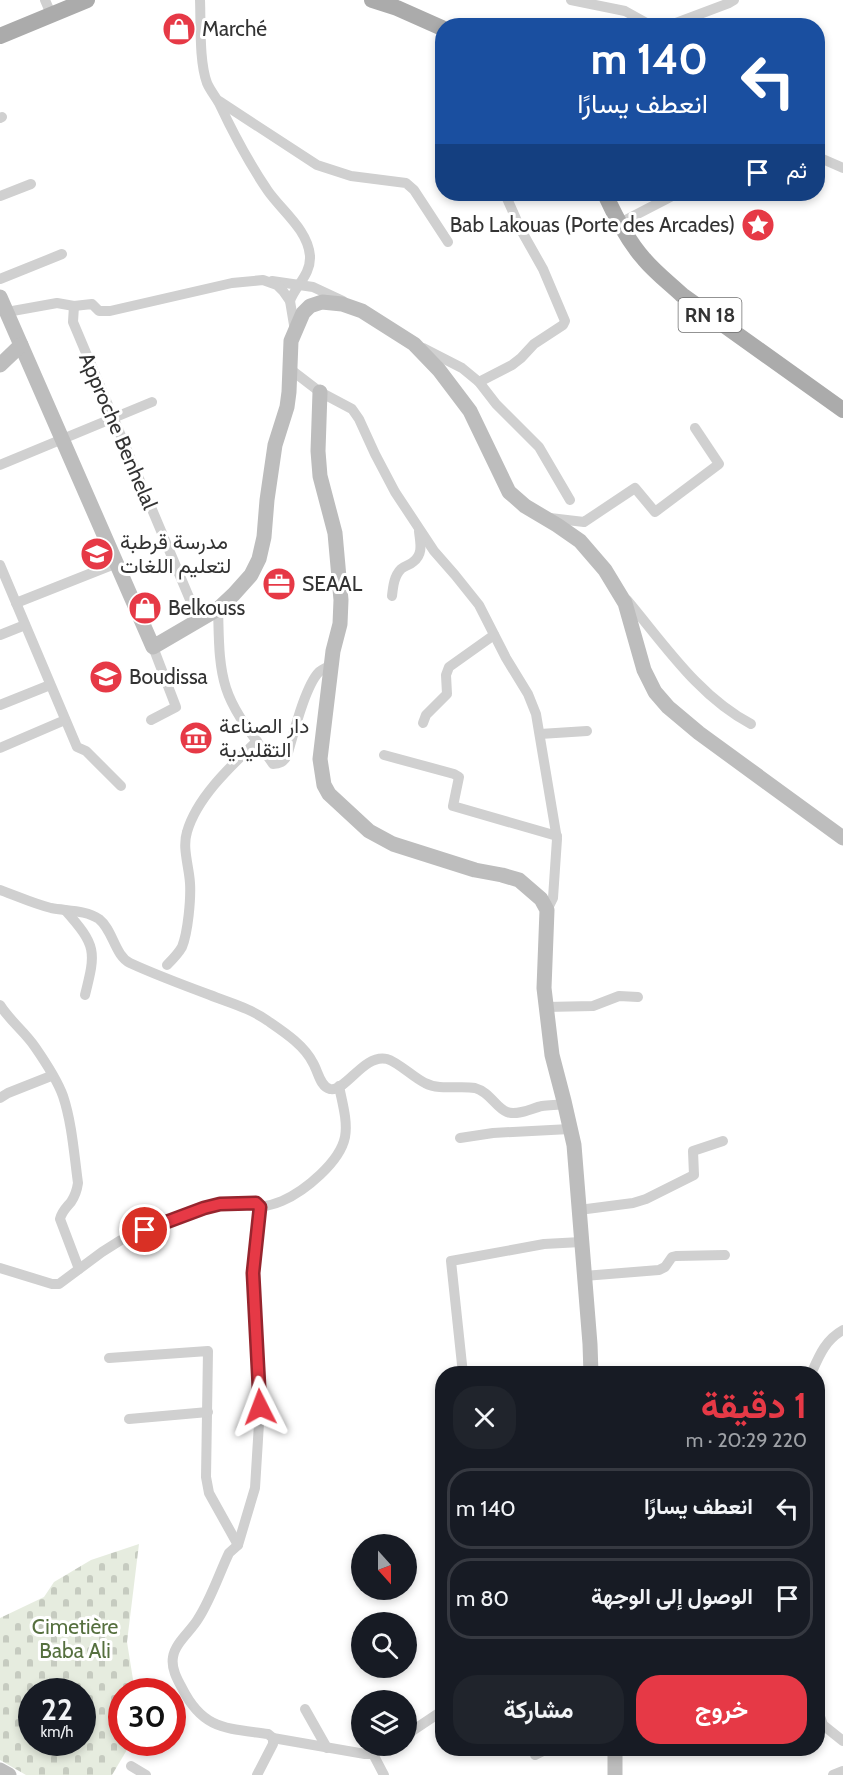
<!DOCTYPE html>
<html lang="ar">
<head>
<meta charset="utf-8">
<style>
  body { margin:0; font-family:Cabin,Vazirmatn,sans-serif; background:#20242c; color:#f1f3f6; direction:rtl; height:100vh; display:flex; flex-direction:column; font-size:22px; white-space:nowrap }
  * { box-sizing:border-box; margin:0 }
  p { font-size:20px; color:#9ea1a6 }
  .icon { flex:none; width:33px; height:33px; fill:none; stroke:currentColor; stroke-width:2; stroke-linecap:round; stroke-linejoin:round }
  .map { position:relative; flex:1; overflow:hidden; direction:ltr }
  .drawer { position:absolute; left:435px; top:1366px; width:390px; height:390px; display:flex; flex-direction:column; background:#171b24; border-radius:24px; box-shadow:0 3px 9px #0003; direction:rtl }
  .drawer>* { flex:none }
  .top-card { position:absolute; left:435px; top:18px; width:390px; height:183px; border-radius:24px; box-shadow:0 3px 9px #0003; direction:rtl; background:#1a4fa0; color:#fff; overflow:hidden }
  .needle { width:39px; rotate:159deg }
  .tools { position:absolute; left:351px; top:1534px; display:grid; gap:12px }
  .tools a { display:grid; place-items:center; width:66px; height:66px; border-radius:50%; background:#171b24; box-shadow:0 3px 9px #0003; font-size:30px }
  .speed { position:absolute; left:18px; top:1678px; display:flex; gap:12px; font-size:30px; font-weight:700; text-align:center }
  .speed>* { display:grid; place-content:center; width:78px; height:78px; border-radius:50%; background:#171b24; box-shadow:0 3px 9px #0003; line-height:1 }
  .speed small { font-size:15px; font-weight:400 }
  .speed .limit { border:9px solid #d22; background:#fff; color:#111 }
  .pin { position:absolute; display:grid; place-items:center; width:51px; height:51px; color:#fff; margin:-26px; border:3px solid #fff; border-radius:50%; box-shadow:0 2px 6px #0007 }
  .me { position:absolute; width:66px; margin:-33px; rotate:357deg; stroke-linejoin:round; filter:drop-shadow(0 0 4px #0008) }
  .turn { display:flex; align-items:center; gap:21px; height:126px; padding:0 18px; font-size:27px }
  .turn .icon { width:78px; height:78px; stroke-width:2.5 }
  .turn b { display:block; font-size:42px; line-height:51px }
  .then { display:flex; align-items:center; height:57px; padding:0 18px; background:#0003; gap:12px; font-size:22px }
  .round { display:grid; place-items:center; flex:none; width:63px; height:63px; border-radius:24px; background:#20242c }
  .summary { display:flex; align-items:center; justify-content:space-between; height:102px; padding:0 18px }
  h1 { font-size:36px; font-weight:700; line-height:45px; color:#e63946 }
  .action { display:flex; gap:12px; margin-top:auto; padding:12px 18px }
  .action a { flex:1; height:69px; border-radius:24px; background:#e63946; color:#fff; font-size:24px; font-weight:700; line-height:69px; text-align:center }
  .action a+a { background:#20242c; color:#f1f3f6 }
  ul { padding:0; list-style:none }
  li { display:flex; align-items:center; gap:18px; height:81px; margin:0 12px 9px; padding:0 6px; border:3px solid #363941; border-radius:24px }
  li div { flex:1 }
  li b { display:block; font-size:22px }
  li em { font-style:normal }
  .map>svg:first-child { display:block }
  .cemetery { fill:url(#cemetery-stones); fill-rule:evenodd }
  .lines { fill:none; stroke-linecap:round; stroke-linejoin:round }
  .street { stroke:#d0d0d0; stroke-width:10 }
  .secondary { stroke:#bdbdbd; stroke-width:15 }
  .primary { stroke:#ababab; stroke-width:16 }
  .route-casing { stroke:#96252e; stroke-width:15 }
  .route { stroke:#e63946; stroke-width:10 }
  .labels { text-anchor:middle; stroke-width:6; stroke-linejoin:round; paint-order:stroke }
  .shield { fill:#fff; stroke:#707070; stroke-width:1.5 }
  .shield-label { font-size:20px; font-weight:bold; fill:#333 }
  .poi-label { font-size:21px; fill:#333; stroke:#fff; text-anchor:start }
  .street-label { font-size:21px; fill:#333; stroke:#fff }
  .park-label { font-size:21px; fill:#56703f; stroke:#fff }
</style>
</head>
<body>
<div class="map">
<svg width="843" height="1775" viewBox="0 0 843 1775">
  <defs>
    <pattern id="cemetery-stones" width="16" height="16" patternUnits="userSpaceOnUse" patternTransform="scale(1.5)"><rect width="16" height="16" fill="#e6ecdf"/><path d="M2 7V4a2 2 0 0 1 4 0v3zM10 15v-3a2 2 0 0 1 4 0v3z" fill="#c6cbc0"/></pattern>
  </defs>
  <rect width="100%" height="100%" fill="#fff"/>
  <path class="cemetery" d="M 139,1544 L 127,1642 L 135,1692 L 122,1692 L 122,1743 L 131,1743 L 112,1775 L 26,1775 L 0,1760 L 0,1618 L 44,1597 L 54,1582 L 91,1560 ZM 32,1692 L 82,1692 L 82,1743 L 32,1743 Z"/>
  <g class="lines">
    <g class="street">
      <path d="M 45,0 L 51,14"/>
      <path d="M 200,0 C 201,24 199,61 207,83 C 210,90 215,96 219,103 C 233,133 249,163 268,191 C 282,211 308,230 310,256 C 311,275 295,286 290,301"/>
      <path d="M 571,0 L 625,11 L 652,26"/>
      <path d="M 668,26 L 729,3 L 734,0"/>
      <path d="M 219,101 L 317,165 L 351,176 L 406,183 L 414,190 L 448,242"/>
      <path d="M 0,118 L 2,117"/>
      <path d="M 818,157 L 843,168"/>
      <path d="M 0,196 L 31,184"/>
      <path d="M 620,223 L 676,194"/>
      <path d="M 0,279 L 62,254"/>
      <path d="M 272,281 L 313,287 L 343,301"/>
      <path d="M 74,306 L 73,322 L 199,621"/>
      <path d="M 7,312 L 57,303 L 74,306 L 92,304 L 99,311 L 110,311 L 232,283 L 263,280 L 277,285 L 283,291 L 290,301 L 295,331"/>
      <path d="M 423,348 L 462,368 L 479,382 L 496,404 L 539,447 L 570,500"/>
      <path d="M 290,369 L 320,392 L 352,409 L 359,419 L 375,454 L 395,492 L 434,551 L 455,575 L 479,605 L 506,658 L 528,694 L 536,714 L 557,839 L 553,898 L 547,910"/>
      <path d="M 479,382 L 512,365 L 521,358 L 534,344 L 563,325 L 565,321 L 543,269 L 521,230 L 505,194"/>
      <path d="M 0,465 L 152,402"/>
      <path d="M 550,518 L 584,522 L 635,488 L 655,512 L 719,464 L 695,428"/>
      <path d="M 0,565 L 77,747 L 86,751 L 121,786"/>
      <path d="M 392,596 C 393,587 394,576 401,569 C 404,566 410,565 413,562 C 424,554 420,542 419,531"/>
      <path d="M 627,600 C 664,644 699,697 751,724"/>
      <path d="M 16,603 L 117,563"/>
      <path d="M 218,609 C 219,635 218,663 226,688 C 235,716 257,740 273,764 C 280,764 283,762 287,756 C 293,736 305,686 319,672 C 323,669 326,667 331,666"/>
      <path d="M 0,635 L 25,625"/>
      <path d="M 0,705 L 50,685"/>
      <path d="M 151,720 L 176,707 L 153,647"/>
      <path d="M 423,723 L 426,715 L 447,694 L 446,675 L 449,667 L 494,635"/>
      <path d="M 540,734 L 587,731"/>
      <path d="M 0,748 L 65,720"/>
      <path d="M 384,755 L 454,774 L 459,777 L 453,806 L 557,836"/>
      <path d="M 0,890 C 17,896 34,904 51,908 C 67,911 86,910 99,919 C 113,930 115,956 130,963 C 156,975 183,985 210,995 C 230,1003 250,1008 268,1021 C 284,1032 304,1045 313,1063 C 318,1071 320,1087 330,1089 C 345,1093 364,1053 387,1059 C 398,1062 414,1078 425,1083 C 440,1091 459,1085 475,1088 C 490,1092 496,1108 507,1112 C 518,1116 532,1108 542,1106 C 550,1105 558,1105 565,1104"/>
      <path d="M 65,910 C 97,946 96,951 85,995"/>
      <path d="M 167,965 C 172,960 178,954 182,947 C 188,932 191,899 190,883 C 189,866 182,848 187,832 C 197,797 232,765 257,741"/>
      <path d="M 0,1005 C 10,1021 25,1032 35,1047 C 44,1060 58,1082 63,1096 C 72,1123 74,1154 78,1183 C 77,1190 75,1196 71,1202 C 66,1208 62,1211 60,1219 L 79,1269"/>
      <path d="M 546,1007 L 593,1006 L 619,996 L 638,997"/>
      <path d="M 0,1098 L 8,1093 L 51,1076"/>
      <path d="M 460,1138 L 493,1133 L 570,1129"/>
      <path d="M 260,1207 C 267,1206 275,1204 282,1201 C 305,1191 340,1162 345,1137 C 348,1121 342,1102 339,1086"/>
      <path d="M 579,1210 L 633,1203 L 646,1199 L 694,1175 L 693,1151 L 723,1141"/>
      <path d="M 0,1268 L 52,1284 L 59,1284 L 102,1252 L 121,1240 L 145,1230 L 204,1208 L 220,1204 L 256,1203 L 260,1207 L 253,1273 L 260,1407 L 255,1488 L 238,1545 L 229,1553 C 219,1574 211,1599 198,1619 C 191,1631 175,1643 173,1657 C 171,1668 177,1679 182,1688 C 203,1730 226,1728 268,1734 L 273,1738 L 273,1744 L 257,1775"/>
      <path d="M 584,1276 L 659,1270 L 665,1267 L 672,1257 L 676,1256 L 725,1255"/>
      <path d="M 109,1358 L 208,1351 L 206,1477 L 209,1493 L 238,1545"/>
      <path d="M 463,1374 L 451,1261 L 544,1244 L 581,1242"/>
      <path d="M 811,1374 C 819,1356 825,1340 843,1330"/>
      <path d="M 129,1419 L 208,1412"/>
      <path d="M 305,1709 L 327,1748"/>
      <path d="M 818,1711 L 823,1725 L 843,1741"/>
      <path d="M 406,1735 L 442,1711"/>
      <path d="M 273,1738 L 365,1754 L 373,1754 L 389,1746"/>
      <path d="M 373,1754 L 384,1775"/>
      <path d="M 535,1755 L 547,1749"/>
      <path d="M 131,1766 L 146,1775"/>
      <path d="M 833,1775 L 843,1771"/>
    </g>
    <g class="secondary">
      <path d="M 0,297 L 153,647 L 218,609 L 234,594 L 251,575 L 259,559 L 264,537 L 267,500 L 275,445 L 287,407 L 289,392 L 291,341 L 303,313 L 310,306 L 322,302 L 342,304 L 362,311 L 414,344 L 439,370 L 470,411 L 509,492 L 525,506 L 557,525 L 580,541 L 605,570 L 625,603 L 644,670 L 655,692 L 668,707 L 699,733 L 843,838"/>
      <path d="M 0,365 L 21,345"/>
      <path d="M 320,392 L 318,451 L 320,476 L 335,533 L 341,600 L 340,624 L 333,651 L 320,759 L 324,785 L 329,794 L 369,831 L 393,844 L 475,870 L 502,875 L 519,880 L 541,899 L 547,910 L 544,988 L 552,1055 L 564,1101 L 574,1145 L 590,1344 L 591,1374"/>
      <path d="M 615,1749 L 615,1775"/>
      <path d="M 0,1770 L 9,1775"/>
    </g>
    <g class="primary">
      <path d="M 372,0 L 397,8 L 442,28"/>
      <path d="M 0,36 L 87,0"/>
      <path d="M 605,194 C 615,216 627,240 644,259 C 655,272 669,283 682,295 L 843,410"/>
    </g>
  </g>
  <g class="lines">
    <defs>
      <path id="route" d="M 145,1230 L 204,1208 L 220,1204 L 256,1203 L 260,1207 L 253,1273 L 260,1407"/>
    </defs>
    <use href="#route" class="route-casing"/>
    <use href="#route" class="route"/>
  </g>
  <defs>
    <symbol id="shop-disc" viewBox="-11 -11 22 22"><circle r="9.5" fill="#e63946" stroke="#fff"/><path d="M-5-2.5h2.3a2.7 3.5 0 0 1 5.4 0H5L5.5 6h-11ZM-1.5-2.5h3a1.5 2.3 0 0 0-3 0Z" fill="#fff"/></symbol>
    <symbol id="sight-disc" viewBox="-11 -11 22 22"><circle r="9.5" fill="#e63946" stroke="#fff"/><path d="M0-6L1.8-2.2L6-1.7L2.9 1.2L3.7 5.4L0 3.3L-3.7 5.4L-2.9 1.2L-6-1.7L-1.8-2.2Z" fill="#fff"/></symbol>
    <symbol id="university-disc" viewBox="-11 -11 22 22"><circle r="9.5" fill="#e63946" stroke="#fff"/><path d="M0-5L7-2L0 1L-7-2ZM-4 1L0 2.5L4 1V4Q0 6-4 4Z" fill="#fff"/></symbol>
    <symbol id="office-disc" viewBox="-11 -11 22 22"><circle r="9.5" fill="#e63946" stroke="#fff"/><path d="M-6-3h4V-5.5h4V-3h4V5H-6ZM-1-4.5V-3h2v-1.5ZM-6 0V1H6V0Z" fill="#fff"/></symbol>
    <symbol id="school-disc" viewBox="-11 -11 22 22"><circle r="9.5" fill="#e63946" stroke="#fff"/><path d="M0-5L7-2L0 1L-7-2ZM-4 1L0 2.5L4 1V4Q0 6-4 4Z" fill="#fff"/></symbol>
    <symbol id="museum-disc" viewBox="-11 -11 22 22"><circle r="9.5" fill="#e63946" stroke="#fff"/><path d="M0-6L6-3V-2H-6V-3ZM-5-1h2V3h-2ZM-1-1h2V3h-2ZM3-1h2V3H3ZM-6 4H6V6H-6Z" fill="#fff"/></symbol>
  </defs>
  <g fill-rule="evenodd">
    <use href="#shop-disc" x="160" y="10" width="38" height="38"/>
    <use href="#sight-disc" x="739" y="206" width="38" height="38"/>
    <use href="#university-disc" x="78" y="535" width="38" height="38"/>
    <use href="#office-disc" x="260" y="565" width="38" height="38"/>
    <use href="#shop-disc" x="126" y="589" width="38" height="38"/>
    <use href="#school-disc" x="87" y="658" width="38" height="38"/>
    <use href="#museum-disc" x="177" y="719" width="38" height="38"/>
  </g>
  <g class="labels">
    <rect class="shield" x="678.5" y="298" width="63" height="34" rx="4.5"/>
    <g class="shield-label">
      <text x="710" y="322">RN 18</text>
    </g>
    <g class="poi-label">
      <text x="202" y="36">Marché</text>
      <text x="735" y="232" text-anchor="end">Bab Lakouas (Porte des Arcades)</text>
      <text x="120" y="549">مدرسة قرطبة<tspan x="120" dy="24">لتعليم اللغات</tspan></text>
      <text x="302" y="591">SEAAL</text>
      <text x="168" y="615">Belkouss</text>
      <text x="129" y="684">Boudissa</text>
      <text x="219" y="733">دار الصناعة<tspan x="219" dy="24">التقليدية</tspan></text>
    </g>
    <g class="street-label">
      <text transform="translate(118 431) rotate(67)" y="7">Approche Benhelal</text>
    </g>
    <g class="park-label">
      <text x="75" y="1634">Cimetière<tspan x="75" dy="24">Baba Ali</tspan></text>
    </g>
  </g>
</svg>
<div class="tools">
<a><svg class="needle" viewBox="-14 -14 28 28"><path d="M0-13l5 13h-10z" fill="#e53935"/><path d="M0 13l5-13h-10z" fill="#9ea1a6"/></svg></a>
<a><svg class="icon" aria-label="search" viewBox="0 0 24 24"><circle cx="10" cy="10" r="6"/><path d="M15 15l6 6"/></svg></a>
<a><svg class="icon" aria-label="layers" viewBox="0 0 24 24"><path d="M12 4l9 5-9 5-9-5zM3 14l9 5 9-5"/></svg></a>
</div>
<div class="speed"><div>22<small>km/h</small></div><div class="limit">30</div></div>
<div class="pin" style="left:145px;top:1230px;background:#d93025"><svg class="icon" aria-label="arrive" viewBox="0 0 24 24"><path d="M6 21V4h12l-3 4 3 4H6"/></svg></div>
<svg class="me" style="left:260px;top:1407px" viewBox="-20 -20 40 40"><path d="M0-17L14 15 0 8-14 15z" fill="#e63946" stroke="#fff" stroke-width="4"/></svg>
<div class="top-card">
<div class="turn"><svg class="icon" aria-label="left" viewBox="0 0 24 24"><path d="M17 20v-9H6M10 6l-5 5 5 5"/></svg><div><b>140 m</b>انعطف يسارًا</div></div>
<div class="then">ثم<svg class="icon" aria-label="arrive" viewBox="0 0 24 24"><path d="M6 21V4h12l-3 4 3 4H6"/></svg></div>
</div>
<section class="drawer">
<div class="summary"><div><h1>1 دقيقة</h1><p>220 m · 20:29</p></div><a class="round"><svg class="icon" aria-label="close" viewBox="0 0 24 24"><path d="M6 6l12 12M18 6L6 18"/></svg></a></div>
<ul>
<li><svg class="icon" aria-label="left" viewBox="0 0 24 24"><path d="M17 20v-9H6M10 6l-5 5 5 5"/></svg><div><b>انعطف يسارًا</b></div><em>140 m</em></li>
<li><svg class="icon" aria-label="arrive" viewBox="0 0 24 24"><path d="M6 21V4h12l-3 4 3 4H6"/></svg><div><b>الوصول إلى الوجهة</b></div><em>80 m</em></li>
</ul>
<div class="action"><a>خروج</a><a>مشاركة</a></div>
</section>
</div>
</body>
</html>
